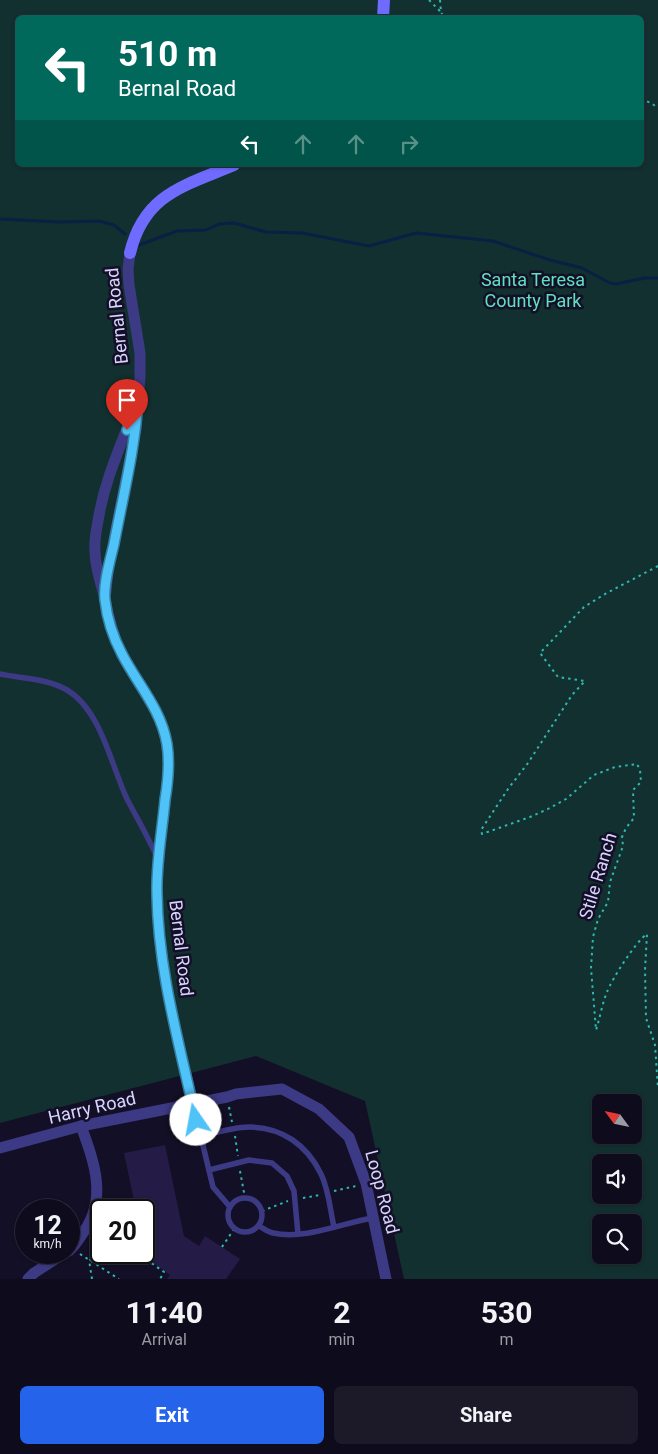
<!DOCTYPE html>
<html lang="en">
<head>
<meta charset="utf-8">
<style>
  body { margin:0; font-family:Roboto,sans-serif; background:#1c1929; color:#f1f3f6; height:100vh; display:flex; flex-direction:column; font-size:19px; white-space:nowrap }
  * { box-sizing:border-box; margin:0 }
  p { font-size:16px; color:#9b9ba3 }
  .icon { flex:none; width:28px; height:28px; fill:none; stroke:currentColor; stroke-width:2; stroke-linecap:round; stroke-linejoin:round }
  .map { position:relative; height:1279px; overflow:hidden }
  .details { display:flex; flex-direction:column; background:#0e0b1c; flex:1 }
  .details>* { flex:none }
  .top-card { position:absolute; left:15px; top:15px; width:629px; height:152px; border-radius:8px; box-shadow:0 1px 4px #0004,0 0 0 1px #2e2b3b; background:#00695c; color:#fff; overflow:hidden }
  .needle { width:32px; rotate:303deg }
  .buttons { position:absolute; left:592px; top:1094px; display:grid; gap:10px }
  .buttons a { display:grid; place-items:center; width:50px; height:50px; border-radius:8px; background:#0e0b1c; box-shadow:0 1px 4px #0004,0 0 0 1px #2e2b3b; font-size:25px }
  .speed { position:absolute; left:15px; top:1199px; display:flex; gap:10px; font-size:25px; font-weight:700; text-align:center }
  .speed>* { display:grid; place-content:center; width:65px; height:65px; border-radius:50%; background:#0e0b1c; box-shadow:0 1px 4px #0004,0 0 0 1px #2e2b3b; line-height:1 }
  .speed small { font-size:12px; font-weight:400 }
  .speed .limit { border:2px solid #111; border-radius:8px; background:#fff; color:#111 }
  .pin { position:absolute; display:grid; place-items:center; width:42px; height:42px; color:#fff; margin:-51px -21px; border-radius:50% 50% 50% 0; rotate:-45deg; box-shadow:0 0 5px #0007 }
  .pin .icon { rotate:45deg }
  .me { position:absolute; width:55px; margin:-28px; rotate:348deg; stroke-linejoin:round; filter:drop-shadow(0 0 4px #0008) }
  .turn { display:flex; align-items:center; gap:18px; height:105px; padding:0 20px; font-size:22px }
  .turn .icon { width:65px; height:65px; stroke-width:2.5 }
  .turn b { display:block; font-size:35px; line-height:42px }
  .lanes { display:flex; align-items:center; height:48px; padding:0 20px; background:#0003; justify-content:center; gap:25px; direction:ltr }
  .lanes .off { opacity:.35 }
  .eta { display:flex; justify-content:space-evenly; align-items:center; height:85px; text-align:center }
  .eta b { font-size:30px; font-weight:700; line-height:35px }
  .primary-button { display:flex; gap:10px; margin-top:auto; padding:10px 20px }
  .primary-button a { flex:1; height:58px; border-radius:8px; background:#2563eb; color:#fff; font-size:20px; font-weight:700; line-height:58px; text-align:center }
  .primary-button a+a { background:#1c1929; color:#f1f3f6 }
  .map>svg:first-child { display:block }
  .green { fill:#12302f; fill-rule:evenodd }
  .lines { fill:none; stroke-linecap:round; stroke-linejoin:round }
  .stream { stroke:#0a1f44; stroke-width:3 }
  .building { fill:#241b47 }
  .path { stroke:#2fb8b0; stroke-width:2; stroke-dasharray:2.5 4; stroke-linecap:butt }
  .lane { stroke:#3d3a85; stroke-width:5.5 }
  .street { stroke:#3d3a85; stroke-width:11 }
  .secondary { stroke:#6f6bff; stroke-width:12 }
  .route-casing { stroke:#337fa1; stroke-width:12 }
  .route { stroke:#4fc3f7; stroke-width:9 }
  .labels { text-anchor:middle; stroke-width:5; stroke-linejoin:round; paint-order:stroke }
  .park-label { font-size:18px; fill:#5fe0c0; stroke:#130f26 }
  .street-label { font-size:18px; fill:#d9d4ff; stroke:#130f26 }
</style>
</head>
<body>
<div class="map">
<svg width="658" height="1279" viewBox="0 0 658 1279">
  <rect width="100%" height="100%" fill="#130f26"/>
  <path class="green" d="M 0,0 L 658,0 L 658,1279 L 404,1279 L 365,1101 L 256,1056 L 0,1123 ZM 18,18 L 641,18 L 641,165 L 18,165 ZM 601,1102 L 634,1102 L 634,1135 L 601,1135 ZM 601,1162 L 634,1162 L 634,1195 L 601,1195 ZM 601,1222 L 634,1222 L 634,1255 L 601,1255 Z"/>
  <g class="lines">
    <g class="stream">
      <path d="M 0,219 L 61,222 L 99,221 L 114,225 L 125,234"/>
      <path d="M 139,245 L 177,231 L 206,230 L 219,224 L 234,223 L 266,232 L 302,233 L 369,246 L 416,233 L 493,241 L 550,260 L 582,268 L 610,283 L 616,284 L 645,278 L 658,278"/>
    </g>
  </g>
  <path class="building" d="M 165,1145 L 184,1236 L 199,1246 L 205,1236 L 240,1259 L 226,1279 L 167,1279 L 170,1275 L 146,1258 L 144,1247 L 144,1210 L 136,1210 L 124,1153 Z"/>
  <g class="lines">
    <g class="path">
      <path d="M 429,0 L 441,12"/>
      <path d="M 440,0 L 441,12 L 444,18"/>
      <path d="M 641,99 L 651,103 L 658,108"/>
      <path d="M 658,566 L 605,594 L 584,607 L 540,653 L 558,677 L 585,681 L 572,695 L 528,763 L 508,789 L 481,830 L 482,834 L 530,817 L 548,809 L 566,799 L 594,775 L 615,767 L 637,764 L 640,770 L 641,782 L 633,790 L 634,818 L 626,828 L 622,837 L 623,846 L 610,882 L 608,902 L 598,919 L 593,937 L 591,968 L 596,1030 C 600,1018 602,1004 607,992 C 612,979 636,941 647,934 L 645,970 L 646,1018 L 655,1045 L 658,1089"/>
      <path d="M 229,1107 L 232,1122"/>
      <path d="M 235,1136 L 238,1156"/>
      <path d="M 240,1171 L 245,1198"/>
      <path d="M 334,1191 L 356,1186"/>
      <path d="M 303,1198 L 320,1195"/>
      <path d="M 262,1211 L 288,1201"/>
      <path d="M 222,1247 L 234,1229"/>
      <path d="M 136,1252 L 164,1272 L 160,1279"/>
      <path d="M 80,1254 L 119,1279"/>
      <path d="M 92,1279 L 89,1260 L 134,1252"/>
    </g>
    <g class="lane">
      <path d="M 0,674 C 23,679 46,678 67,690 C 101,710 111,765 127,799 C 137,818 148,837 157,857"/>
      <path d="M 193,1104 L 213,1187 L 230,1207"/>
      <path d="M 200,1137 C 215,1133 233,1127 249,1127 C 282,1127 307,1145 321,1174 C 329,1190 330,1210 334,1227"/>
      <path d="M 209,1170 L 249,1160 L 272,1163 L 287,1176 L 294,1191 L 298,1234"/>
      <circle cx="245" cy="1215" r="17"/>
      <path d="M 259,1226 C 263,1228 268,1232 273,1233 C 305,1240 342,1223 373,1218"/>
    </g>
    <g class="street">
      <path d="M 138,400 C 123,441 105,477 98,521 C 96,531 94,541 95,551 C 95,566 100,581 104,595 C 108,615 113,635 121,653 C 137,685 163,710 167,747 C 170,766 167,784 165,803 C 162,833 157,863 157,893 C 157,965 177,1035 193,1104"/>
      <path d="M 106,592 L 108,570 L 136,429 L 140,376 L 140,353 L 129,285 L 128,269 L 130,253"/>
      <path d="M 0,1148 L 81,1126 L 227,1097 L 236,1094 L 282,1089 L 319,1109 L 349,1137 L 366,1183 L 386,1279"/>
      <path d="M 69,1251 C 75,1246 79,1239 83,1233 C 108,1198 94,1162 81,1126"/>
      <path d="M 28,1279 L 34,1273 L 66,1252"/>
    </g>
    <g class="secondary">
      <path d="M 383,18 L 384,0"/>
      <path d="M 130,253 C 144,194 184,186 234,165"/>
    </g>
  </g>
  <g class="lines">
    <defs>
      <path id="route" d="M 127,430 L 138,400 C 135,449 123,496 114,544 C 110,561 103,584 105,600 C 107,618 114,639 122,654 C 138,685 161,709 167,744 C 170,763 168,782 165,800 C 162,832 156,863 157,894 C 158,971 180,1046 196,1120"/>
    </defs>
    <use href="#route" class="route-casing"/>
    <use href="#route" class="route"/>
  </g>
  <g class="labels">
    <g class="park-label">
      <text x="533" y="286">Santa Teresa<tspan x="533" dy="21">County Park</tspan></text>
    </g>
    <g class="street-label">
      <text transform="translate(117 316) rotate(-96)" y="6">Bernal Road</text>
      <text transform="translate(598 876) rotate(-73)" y="6">Stile Ranch</text>
      <text transform="translate(181 948) rotate(83)" y="6">Bernal Road</text>
      <text transform="translate(92 1108) rotate(-13)" y="6">Harry Road</text>
      <text transform="translate(382 1192) rotate(75)" y="6">Loop Road</text>
    </g>
  </g>
</svg>
<div class="buttons">
<a><svg class="needle" viewBox="-14 -14 28 28"><path d="M0-13l5 13h-10z" fill="#e53935"/><path d="M0 13l5-13h-10z" fill="#9b9ba3"/></svg></a>
<a><svg class="icon" aria-label="sound" viewBox="0 0 24 24"><path d="M4 9h4l5-4v14l-5-4H4zM17 9q2 3 0 6"/></svg></a>
<a><svg class="icon" aria-label="search" viewBox="0 0 24 24"><circle cx="10" cy="10" r="6"/><path d="M15 15l6 6"/></svg></a>
</div>
<div class="speed"><div>12<small>km/h</small></div><div class="limit">20</div></div>
<div class="pin" style="left:127px;top:430px;background:#d93025"><svg class="icon" aria-label="arrive" viewBox="0 0 24 24"><path d="M6 21V4h12l-3 4 3 4H6"/></svg></div>
<svg class="me" style="left:196px;top:1120px" viewBox="-20 -20 40 40"><circle r="19" fill="#fff"/><path d="M0-13L10 11 0 6-10 11z" fill="#4fc3f7"/></svg>
<div class="top-card">
<div class="turn"><svg class="icon" aria-label="left" viewBox="0 0 24 24"><path d="M17 20v-9H6M10 6l-5 5 5 5"/></svg><div><b>510 m</b>Bernal Road</div></div>
<div class="lanes"><svg class="icon" aria-label="left" viewBox="0 0 24 24"><path d="M17 20v-9H6M10 6l-5 5 5 5"/></svg><svg class="icon off" aria-label="ahead" viewBox="0 0 24 24"><path d="M12 20V5M6 11l6-6 6 6"/></svg><svg class="icon off" aria-label="ahead" viewBox="0 0 24 24"><path d="M12 20V5M6 11l6-6 6 6"/></svg><svg class="icon off" aria-label="right" viewBox="0 0 24 24"><path d="M7 20v-9h11M14 6l5 5-5 5"/></svg></div>
</div>
</div>
<section class="details">
<div class="eta">
<div><b>11:40</b><p>Arrival</p></div>
<div><b>2</b><p>min</p></div>
<div><b>530</b><p>m</p></div>
</div>
<div class="primary-button"><a>Exit</a><a>Share</a></div>
</section>
</body>
</html>
